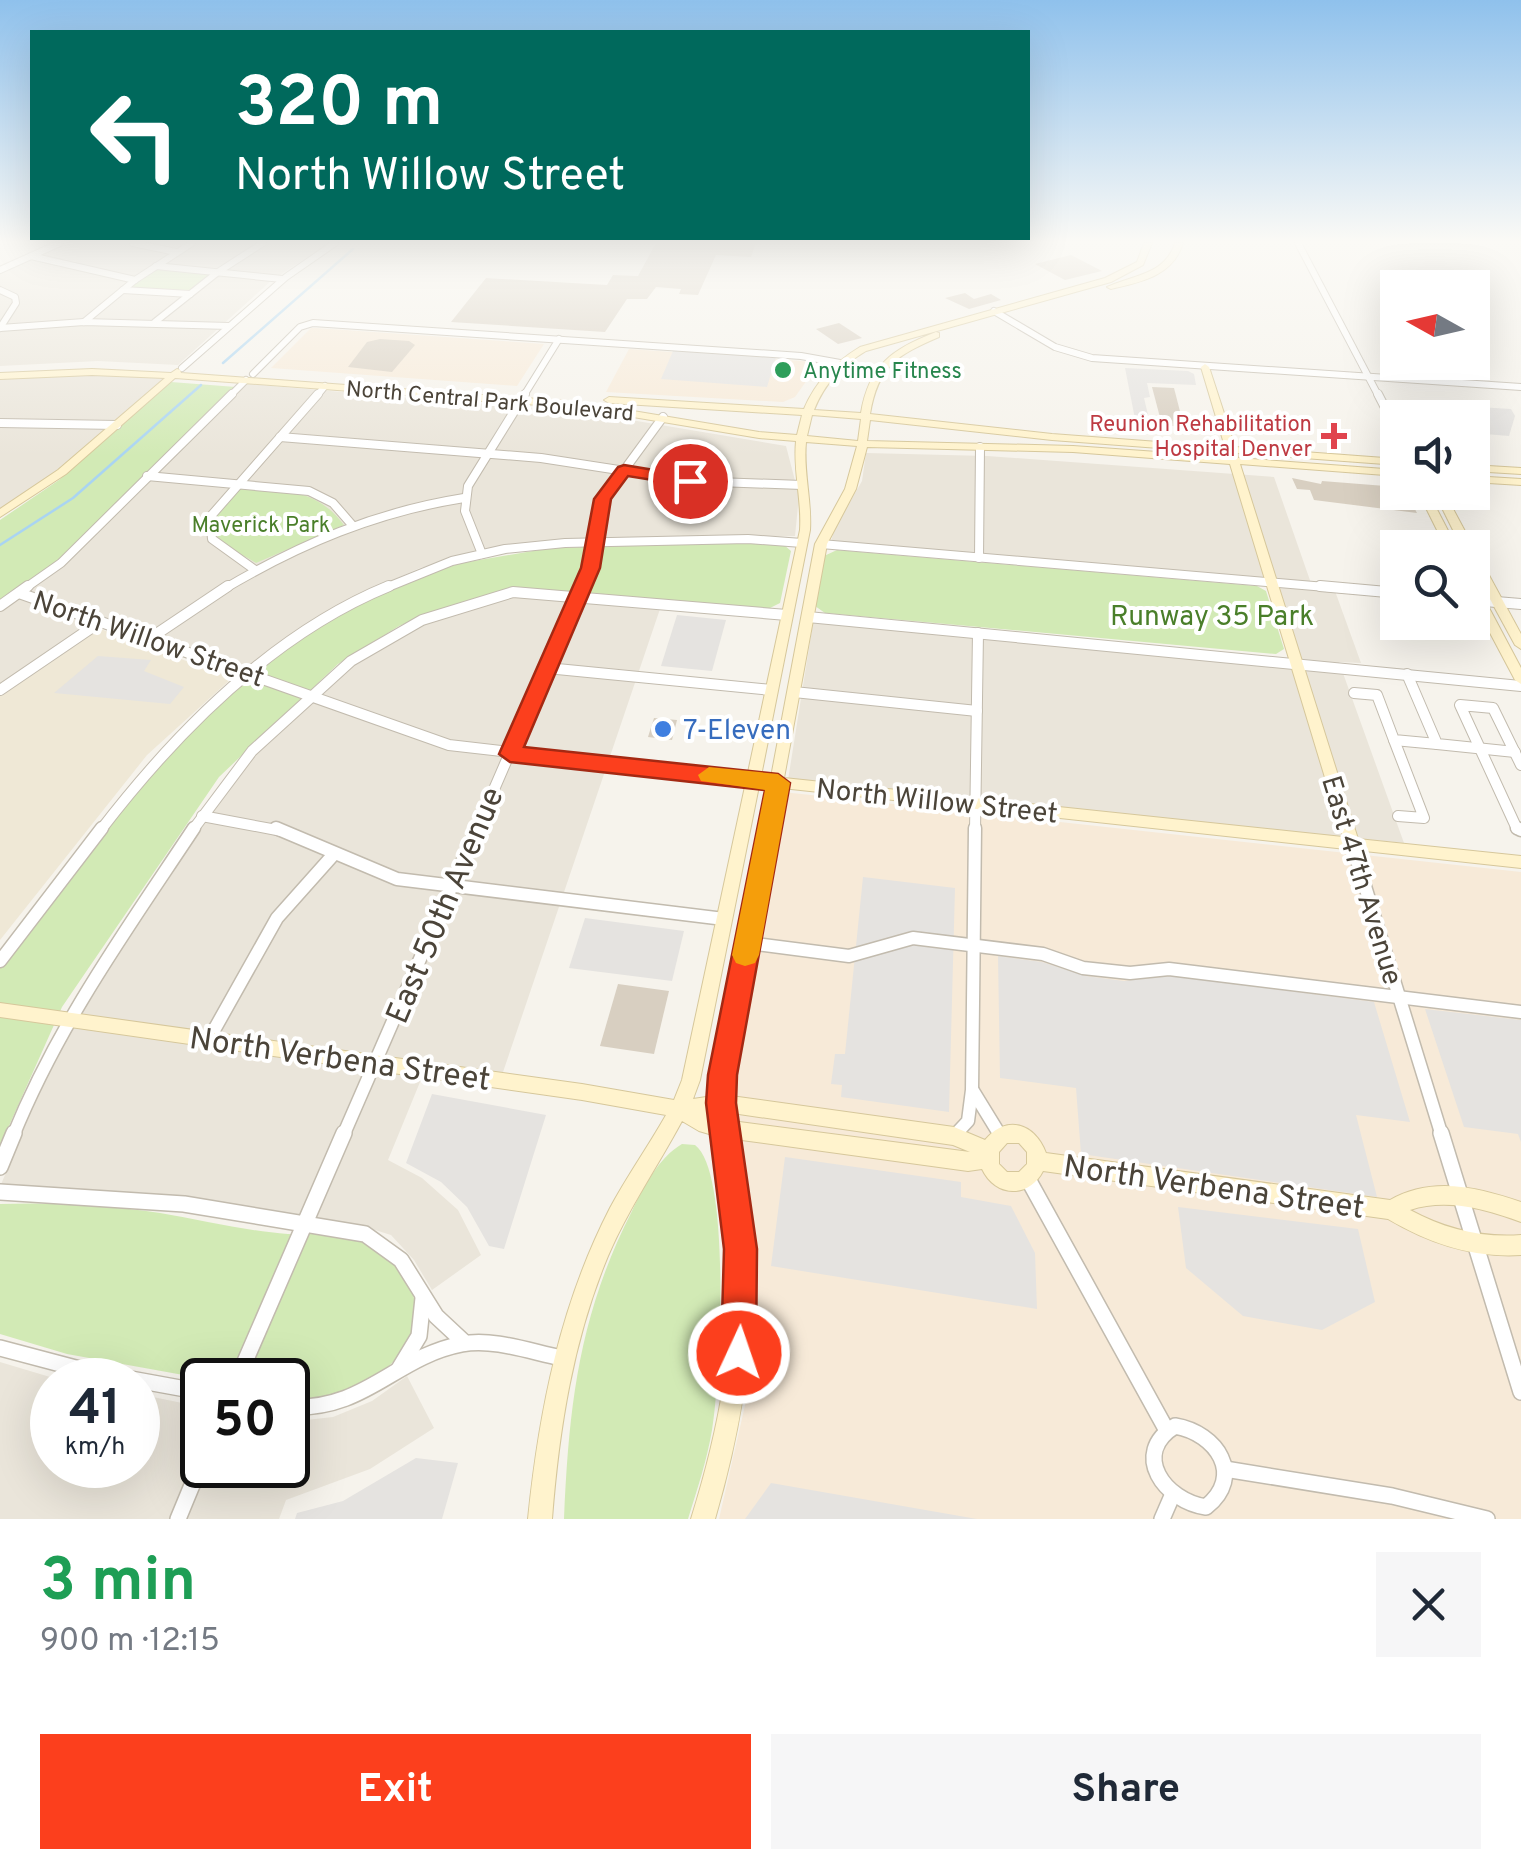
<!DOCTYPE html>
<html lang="en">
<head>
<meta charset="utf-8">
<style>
  body { margin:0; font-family:Overpass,sans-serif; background:#f6f6f7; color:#1f2937; height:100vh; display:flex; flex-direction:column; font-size:38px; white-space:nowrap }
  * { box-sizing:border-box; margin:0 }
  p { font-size:32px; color:#747a83 }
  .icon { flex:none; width:55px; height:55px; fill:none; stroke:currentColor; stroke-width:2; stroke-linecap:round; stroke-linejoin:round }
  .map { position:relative; height:1519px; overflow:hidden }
  .panel { display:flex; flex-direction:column; background:#fff; flex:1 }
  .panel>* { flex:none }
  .banner { position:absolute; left:30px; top:30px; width:1000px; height:210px; border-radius:0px; box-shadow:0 10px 40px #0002; background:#00695c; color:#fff; overflow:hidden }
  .needle { width:65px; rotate:278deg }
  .buttons { position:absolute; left:1380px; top:270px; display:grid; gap:20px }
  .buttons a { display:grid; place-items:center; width:110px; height:110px; border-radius:0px; background:#fff; box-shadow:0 10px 40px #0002; font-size:50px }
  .speed { position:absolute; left:30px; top:1358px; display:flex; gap:20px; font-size:50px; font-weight:700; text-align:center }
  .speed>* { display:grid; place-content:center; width:130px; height:130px; border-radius:50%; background:#fff; box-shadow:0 10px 40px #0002; line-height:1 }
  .speed small { font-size:25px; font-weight:400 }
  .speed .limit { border:5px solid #111; border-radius:15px; background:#fff; color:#111 }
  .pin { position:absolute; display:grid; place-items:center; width:85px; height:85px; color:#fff; margin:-42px; border:5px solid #fff; border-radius:50%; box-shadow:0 2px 10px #0007 }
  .me { position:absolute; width:110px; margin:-55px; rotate:3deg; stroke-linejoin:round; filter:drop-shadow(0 0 8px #0008) }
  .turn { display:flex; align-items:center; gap:35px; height:210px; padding:0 40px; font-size:45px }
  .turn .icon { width:130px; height:130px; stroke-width:2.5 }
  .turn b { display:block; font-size:70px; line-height:85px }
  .round { display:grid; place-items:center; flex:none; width:105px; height:105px; border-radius:0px; background:#f6f6f7 }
  .headline { display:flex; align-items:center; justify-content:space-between; height:170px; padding:0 40px }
  h1 { font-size:60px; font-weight:700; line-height:75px; color:#1e9e55 }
  .action { display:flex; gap:20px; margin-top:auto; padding:20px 40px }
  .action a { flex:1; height:115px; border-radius:0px; background:#fc3f1d; color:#fff; font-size:40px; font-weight:700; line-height:115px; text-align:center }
  .action a+a { background:#f6f6f7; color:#1f2937 }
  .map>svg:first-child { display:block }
  .residential { fill:#eae5da }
  .commercial { fill:#f7ead8 }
  .education { fill:#efe8d6 }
  .green { fill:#d2eab5 }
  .parking { fill:#e5e3e0 }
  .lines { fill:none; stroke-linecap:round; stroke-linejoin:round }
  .stream { stroke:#a9d4f2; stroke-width:2.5 }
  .building { fill:#d8cfc1 }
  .street-far4-casing { stroke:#c2bbae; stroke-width:8 }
  .street-far3-casing { stroke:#c2bbae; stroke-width:10 }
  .street-far2-casing { stroke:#c2bbae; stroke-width:12 }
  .street-far1-casing { stroke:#c2bbae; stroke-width:15 }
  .street-casing { stroke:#c2bbae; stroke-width:18 }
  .secondary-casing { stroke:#d6c79b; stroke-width:2 }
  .street-far4 { stroke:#fff; stroke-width:6 }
  .street-far3 { stroke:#fff; stroke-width:8 }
  .street-far2 { stroke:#fff; stroke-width:10 }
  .street-far1 { stroke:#fff; stroke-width:12 }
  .street { stroke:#fff; stroke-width:15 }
  .secondary { fill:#fff3cd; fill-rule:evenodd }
  .route { fill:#fc3f1d; stroke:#a42913; stroke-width:2.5 }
  .slow { fill:#f59e0b }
  .leisure-dot { fill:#2e9e5b; stroke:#fff; stroke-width:4 }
  .health-dot { fill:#e0444e; stroke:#fff; stroke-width:4 }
  .shop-dot { fill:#3f7fe0; stroke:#fff; stroke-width:4 }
  .labels { text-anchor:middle; stroke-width:8; stroke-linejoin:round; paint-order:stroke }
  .far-leisure-label { font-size:22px; fill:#27864d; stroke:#fff; text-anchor:start }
  .far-street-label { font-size:22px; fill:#4b4439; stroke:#fff }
  .far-health-label { font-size:22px; fill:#be3a42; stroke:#fff; text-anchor:end }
  .far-park-label { font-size:22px; fill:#4a7f2a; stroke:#fff }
  .park-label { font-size:28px; fill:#4a7f2a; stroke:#fff }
  .street-label { font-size:28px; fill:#4b4439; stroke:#fff }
  .shop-label { font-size:28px; fill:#366cbe; stroke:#fff; text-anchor:start }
  .near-street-label { font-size:32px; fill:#4b4439; stroke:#fff }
</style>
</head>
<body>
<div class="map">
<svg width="1521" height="1519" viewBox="0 0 1521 1519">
  <rect width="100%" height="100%" fill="#f6f3ec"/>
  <g class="residential">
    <path d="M 65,243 L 329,243 L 272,280 L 178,365 L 98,361 L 0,366 L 0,272 Z"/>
    <path d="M 88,374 L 167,377 L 59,471 L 0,512 L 0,377 Z"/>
    <path d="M 247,384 L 589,413 L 786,446 L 799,496 L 795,536 L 546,541 L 487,550 L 420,568 L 351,598 L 293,633 L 246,669 L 103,619 L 0,685 L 0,610 L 62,566 Z"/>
    <path d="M 866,453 L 987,456 L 1274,477 L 1313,589 L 1335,591 L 1361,663 L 1339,662 L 1404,843 L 788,780 L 813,623 L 1301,667 L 1274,579 L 831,542 L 834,530 L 862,481 Z"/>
    <path d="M 526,594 L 661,606 L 502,1075 L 427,1065 L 388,1160 L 422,1178 L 458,1210 L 481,1255 L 432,1290 L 414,1260 L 391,1235 L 359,1225 L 152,1193 L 0,1187 L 60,1040 L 215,803 L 261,747 L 360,659 L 414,626 L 483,602 Z"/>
    <path d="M 0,1362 L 60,1380 L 52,1380 L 52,1465 L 138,1465 L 138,1394 L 202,1407 L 202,1465 L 288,1465 L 288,1422 L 333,1417 L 372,1401 L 407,1376 L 434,1428 L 370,1469 L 286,1500 L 279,1519 L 0,1519 Z"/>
  </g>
  <g class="commercial">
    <path d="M 311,328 L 316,328 L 544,344 L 517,386 L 271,368 Z"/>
    <path d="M 629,349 L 802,361 L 819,363 L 795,397 L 783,402 L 606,392 Z"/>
    <path d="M 783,792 L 1521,872 L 1521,1519 L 719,1519 L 749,1388 L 754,1317 L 751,1223 L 734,1126 L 733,1090 Z"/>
  </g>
  <path class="education" d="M 98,628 L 232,678 L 147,755 L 0,940 L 0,695 Z"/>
  <g class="green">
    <path d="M 155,267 L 212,273 L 186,294 L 124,290 Z"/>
    <path d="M 171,382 L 236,387 L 57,564 L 0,604 L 0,520 L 59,480 Z"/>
    <path d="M 242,488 C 286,492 315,487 344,525 L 256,563 C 230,547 197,537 224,504 C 230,497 233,492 242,488 Z"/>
    <path d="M 752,542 L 784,545 L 791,551 L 780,603 L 768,609 L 503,591 L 435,611 L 399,626 L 338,664 L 219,777 L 62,1007 L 0,1146 L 0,967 L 137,788 L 172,748 L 260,667 L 348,607 L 422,575 L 462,563 L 550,548 Z"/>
    <path d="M 837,550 L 1257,586 L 1266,591 L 1284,649 L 1276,654 L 825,613 L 815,606 L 824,556 Z"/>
    <path d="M 682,1144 L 695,1145 C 732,1172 720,1383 712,1430 C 707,1460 697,1490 688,1519 L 564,1519 C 569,1404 579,1315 632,1211 C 643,1188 659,1157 682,1144 Z"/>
    <path d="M 0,1204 C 52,1202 109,1205 160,1213 C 202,1220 246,1231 288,1234 C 313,1235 340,1231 364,1241 C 378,1247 396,1262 404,1275 C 449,1346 353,1410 288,1399 L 288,1380 L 211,1380 L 67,1354 L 0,1334 Z"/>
  </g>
  <g class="parking">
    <path d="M 673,351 L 776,357 L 767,387 L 661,379 Z"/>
    <path d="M 1125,368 L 1188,371 L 1194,374 L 1196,385 L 1147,383 L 1150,397 L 1144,398 L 1149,419 L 1154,420 L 1156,426 L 1137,429 Z"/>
    <path d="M 1396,402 L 1511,409 L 1515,416 L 1509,436 L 1473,433 L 1472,418 L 1405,417 Z"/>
    <path d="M 677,615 L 726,620 L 712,671 L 661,666 Z"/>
    <path d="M 98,656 L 151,660 L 144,671 L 184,687 L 170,704 L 54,693 Z"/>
    <path d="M 863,877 L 955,888 L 949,1112 L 841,1097 L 842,1085 L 831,1084 L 835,1054 L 845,1054 Z"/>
    <path d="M 585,918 L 684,931 L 672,981 L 569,968 Z"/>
    <path d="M 998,956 L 1042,962 L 1086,976 L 1124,981 L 1172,976 L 1374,1002 L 1410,1122 L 1356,1115 L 1377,1197 L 1081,1154 L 1076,1088 L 1000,1078 Z"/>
    <path d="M 1425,1009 L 1521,1020 L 1521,1142 L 1518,1134 L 1464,1127 Z"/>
    <path d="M 432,1094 L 546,1115 L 504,1249 L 489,1246 L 467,1207 L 441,1182 L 406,1163 Z"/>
    <path d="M 785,1157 L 961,1182 L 961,1197 L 1011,1206 L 1035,1253 L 1037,1309 L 771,1266 Z"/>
    <path d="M 1178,1207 L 1358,1229 L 1375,1302 L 1322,1330 L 1243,1316 L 1186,1268 Z"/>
    <path d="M 416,1458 L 458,1463 L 442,1519 L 295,1519 L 297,1513 L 343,1501 Z"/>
    <path d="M 771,1483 L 977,1519 L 745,1519 Z"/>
  </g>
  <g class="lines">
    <g class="stream">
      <path d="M 223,363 L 353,249"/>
      <path d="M 0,545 L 73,498 L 201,385"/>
    </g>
  </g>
  <g class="building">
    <path d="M 656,243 L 756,243 L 751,257 L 716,255 L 698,295 L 679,294 L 681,289 L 656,287 L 647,299 L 627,299 L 605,332 L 451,322 L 486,278 L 607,285 L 613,275 L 638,276 Z"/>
    <path d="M 1071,255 L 1102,271 L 1065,280 L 1035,264 Z"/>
    <path d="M 965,293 L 974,299 L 991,294 L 1001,300 L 969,309 L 945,298 Z"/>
    <path d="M 839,323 L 862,338 L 838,344 L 816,329 Z"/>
    <path d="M 380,339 L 409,341 L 415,345 L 392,372 L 348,367 L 367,342 Z"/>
    <path d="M 1152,387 L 1174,388 L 1184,427 L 1162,425 Z"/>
    <path d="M 1292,478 L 1321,484 L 1322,481 L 1398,487 L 1398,492 L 1406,492 L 1417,513 L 1314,500 L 1310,490 L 1297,489 Z"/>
    <path d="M 654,718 L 677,720 L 672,740 L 648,737 Z"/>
    <path d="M 618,984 L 669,991 L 654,1054 L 600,1046 Z"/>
  </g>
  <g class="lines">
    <defs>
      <g id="street-far4">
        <path d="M 133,243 L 176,252"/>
        <path d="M 1298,243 L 1379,397"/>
        <path d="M 31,256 L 135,280"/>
        <path d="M 156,266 L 282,279"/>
        <path d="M 0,270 L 60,243"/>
        <path d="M 0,290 L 15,297 L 16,303 L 0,328"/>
        <path d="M 123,290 L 190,294"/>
        <path d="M 994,311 L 1055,347 L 1092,358 L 1521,387"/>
        <path d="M 84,322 L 135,280 L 192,243"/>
        <path d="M 155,322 L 218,272 L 263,243"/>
        <path d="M 0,328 L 84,322 L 229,326"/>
        <path d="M 182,368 L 286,277 L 335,243"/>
        <path d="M 253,374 L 300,327 L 313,323 L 801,356 L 840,363"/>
        <path d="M 229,397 L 246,380"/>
        <path d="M 316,397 L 325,386"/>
        <path d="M 523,397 L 559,339"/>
      </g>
      <g id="street-far3">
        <path d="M 1378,394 L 1398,433"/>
        <path d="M 0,423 L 117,425"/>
        <path d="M 280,437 L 541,458 L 690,481 L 802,485"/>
        <path d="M 147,476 L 309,491 L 333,503 L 353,526"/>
        <path d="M 821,544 L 1349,589"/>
        <path d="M 482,554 L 465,511 L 468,486 L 525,394"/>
        <path d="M 979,558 L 980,447"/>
        <path d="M 255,570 L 212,539 L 210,517 L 318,394"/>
        <path d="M 24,589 L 61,563 L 232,394"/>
        <path d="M 224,589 C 300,544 376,512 464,498"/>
        <path d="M 383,589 L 452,561 L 505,549 L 565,543 L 748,539 L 802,543"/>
        <path d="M 581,589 L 590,569 L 603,499 L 663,417"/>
      </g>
      <g id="street-far2">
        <path d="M 1320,586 L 1398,593"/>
        <path d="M 19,593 L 449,745 L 752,780"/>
        <path d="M 1472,600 L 1521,604"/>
        <path d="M 0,606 L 28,586"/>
        <path d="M 808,617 L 1521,686"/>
        <path d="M 149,639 L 228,586"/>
        <path d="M 547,668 L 771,690"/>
        <path d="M 1407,674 L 1437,744 L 1515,752"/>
        <path d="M 0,690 L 100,622"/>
        <path d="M 794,692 L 977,711"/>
        <path d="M 1354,693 L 1377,695 L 1394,740 L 1437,744"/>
        <path d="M 1394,740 L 1424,818 L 1398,816"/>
        <path d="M 1521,765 L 1493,708 L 1460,705 L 1517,829 L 1521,830"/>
        <path d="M 202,816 L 282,831"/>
        <path d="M 100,831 C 176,732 272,634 389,586"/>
        <path d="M 192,831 L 252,751 L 351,661 L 422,620 L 513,592 L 787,615"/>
        <path d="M 476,831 L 582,586"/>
        <path d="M 975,831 L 978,633"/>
      </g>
      <g id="street-far1">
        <path d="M 276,828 L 397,879 L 724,919"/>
        <path d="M 1517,828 L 1521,830"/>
        <path d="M 1352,844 L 1442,1136"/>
        <path d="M 748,943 L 849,956 L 913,938 L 1043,954 L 1083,968 L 1130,973 L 1169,969 L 1521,1012"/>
        <path d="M 0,961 L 102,828"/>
        <path d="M 209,1039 L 277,918 L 334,854"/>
        <path d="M 973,1091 L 1000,1135"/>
        <path d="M 13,1136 C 59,1023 127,929 194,828"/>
        <path d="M 343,1136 L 477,828"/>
        <path d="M 954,1136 L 968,1121 L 972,1090 L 975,828"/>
      </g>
      <g id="street">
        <path d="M 1441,1133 L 1521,1392"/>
        <path d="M 0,1167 L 14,1133"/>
        <path d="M 1028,1179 L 1166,1429"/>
        <path d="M 0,1192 L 184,1204 L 365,1234 L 401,1260 L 436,1316 L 465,1343"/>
        <path d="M 0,1348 L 87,1371 L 202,1392"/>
        <path d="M 399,1369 L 419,1336 L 423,1298"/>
        <path d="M 237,1380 L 344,1133"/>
        <path d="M 288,1407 C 366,1411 394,1357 462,1344 C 494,1338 531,1352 562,1358"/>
        <path d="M 1175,1426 C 1217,1433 1245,1476 1206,1507 C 1165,1501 1130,1454 1175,1426 Z"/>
        <path d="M 1225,1469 L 1392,1496 L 1487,1519"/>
        <path d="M 178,1519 L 202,1461"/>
        <path d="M 1162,1519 L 1172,1496"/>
      </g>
      <g id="secondary">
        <path d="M 1144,243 L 1152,243 L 1143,265 L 1111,282 L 866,351 C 841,366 825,383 814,410 L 861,413 C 869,365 892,349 936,332 L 939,333 L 939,337 C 897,355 878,366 870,414 L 1052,434 L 1225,447 L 1201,367 L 1205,364 L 1209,367 L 1235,447 L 1398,459 L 1398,465 L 1237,453 L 1238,458 L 1398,470 L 1398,476 L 1240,464 L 1358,839 L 1521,856 L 1521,868 L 782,788 L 731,1075 L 731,1096 L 954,1127 L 985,1140 C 1006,1114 1035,1123 1046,1153 L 1390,1200 C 1432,1176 1477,1187 1521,1202 L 1521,1222 C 1485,1209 1447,1198 1410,1210 C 1445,1229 1481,1238 1521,1235 L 1521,1255 C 1473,1258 1430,1244 1388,1219 L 1043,1171 C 1029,1199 995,1197 982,1169 L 968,1171 L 734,1139 C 740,1175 747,1210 750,1246 C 757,1339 741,1430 715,1519 L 691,1519 C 719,1430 737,1338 730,1244 C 727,1208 720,1172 716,1136 L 699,1131 L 682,1121 C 658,1166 628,1209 608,1256 C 573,1340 559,1429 552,1519 L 528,1519 C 539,1411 560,1305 610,1208 C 627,1176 648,1147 666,1115 L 582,1100 L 0,1017 L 0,1003 L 582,1084 L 674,1100 L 682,1080 L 800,530 C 802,500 793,471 796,441 L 759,438 L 579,408 L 175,378 L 66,474 L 0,517 L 0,509 L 58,470 L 165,378 L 92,375 L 0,379 L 0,373 L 92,369 L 171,373 L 177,369 L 180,370 L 181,373 L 579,402 L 759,432 L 797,435 L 802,415 L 609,403 L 604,400 L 609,397 L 804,409 C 816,381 834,363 860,347 L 1105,278 L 1137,262 ZM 812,415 L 861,419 L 858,441 L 807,436 ZM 870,420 L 1052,440 L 1226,453 L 1228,457 L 1073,446 L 867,441 ZM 806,442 L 857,446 L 845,489 L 815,544 L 771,777 L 761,776 L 810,530 C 812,500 803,472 806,442 ZM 867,447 L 1073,452 L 1230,464 L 1343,837 L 784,778 L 827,544 L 856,489 ZM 759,786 L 769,787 L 713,1075 L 713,1096 L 693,1099 L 700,1080 ZM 732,1113 L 953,1145 L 970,1152 L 732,1121 ZM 1007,1143 L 1019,1143 L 1027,1152 L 1027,1164 L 1019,1172 L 1007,1172 L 999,1164 L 999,1152 Z"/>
        <path d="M 1175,243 L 1183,243 C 1173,276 1141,282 1111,289 L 1107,287 C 1133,275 1165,275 1175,243 Z"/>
        <path d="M 1472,465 L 1521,468 L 1521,474 L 1472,471 Z"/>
        <path d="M 1472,476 L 1521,479 L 1521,485 L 1472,482 Z"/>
        <path d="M 1418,492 L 1428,492 L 1457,548 L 1446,548 Z"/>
        <path d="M 1434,492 L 1444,492 L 1474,548 L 1472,550 L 1472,548 L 1462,548 Z"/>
        <path d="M 1472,552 L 1478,555 L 1521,634 L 1521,649 L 1515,645 L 1472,566 Z"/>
        <path d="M 1472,584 L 1478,587 L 1521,668 L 1521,684 L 1515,680 L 1472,599 Z"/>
      </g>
    </defs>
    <use href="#street-far4" class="street-far4-casing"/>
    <use href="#street-far3" class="street-far3-casing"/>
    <use href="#street-far2" class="street-far2-casing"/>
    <use href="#street-far1" class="street-far1-casing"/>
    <use href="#street" class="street-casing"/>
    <use href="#secondary" class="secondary-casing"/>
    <use href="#street-far4" class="street-far4"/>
    <use href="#street-far3" class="street-far3"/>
    <use href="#street-far2" class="street-far2"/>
    <use href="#street-far1" class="street-far1"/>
    <use href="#street" class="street"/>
    <use href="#secondary" class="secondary"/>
  </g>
  <linearGradient id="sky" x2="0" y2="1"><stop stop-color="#8fc1ec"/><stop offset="0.53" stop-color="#fbfaf6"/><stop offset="1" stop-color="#fbfaf6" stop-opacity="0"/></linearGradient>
  <rect width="1521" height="456" fill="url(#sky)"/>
  <path class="route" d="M 624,465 L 690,476 L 699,481 L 690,486 L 628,476 L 611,499 L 600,568 L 524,747 L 778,774 L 790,783 L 737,1075 L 736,1103 L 757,1249 L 756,1353 L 751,1365 L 739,1370 L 726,1365 L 721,1353 L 724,1249 L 706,1103 L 708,1075 L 765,790 L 510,762 L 499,754 L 581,568 L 594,499 L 618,467 Z"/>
  <path class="slow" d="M 709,767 L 778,774 L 790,783 L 759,955 L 755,963 L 745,966 L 736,963 L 732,955 L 765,790 L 701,781 L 698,775 Z"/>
  <circle class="leisure-dot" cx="783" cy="370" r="10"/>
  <path class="health-dot" d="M1329 421h10v10h10v10h-10v10h-10v-10h-10v-10h10z"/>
  <circle class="shop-dot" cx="663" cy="729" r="10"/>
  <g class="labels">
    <g class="far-leisure-label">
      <text x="803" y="378">Anytime Fitness</text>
    </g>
    <g class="far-street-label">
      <text transform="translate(490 400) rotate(5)" y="8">North Central Park Boulevard</text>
    </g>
    <g class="far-health-label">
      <text x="1312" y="431">Reunion Rehabilitation<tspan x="1312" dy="25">Hospital Denver</tspan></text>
    </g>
    <g class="far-park-label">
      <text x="261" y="532">Maverick Park</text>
    </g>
    <g class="park-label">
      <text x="1212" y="625">Runway 35 Park</text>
    </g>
    <g class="street-label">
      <text transform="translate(149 638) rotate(19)" y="10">North Willow Street</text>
      <text transform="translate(937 800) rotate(6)" y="10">North Willow Street</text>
      <text transform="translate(1363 880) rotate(73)" y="10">East 47th Avenue</text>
    </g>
    <g class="shop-label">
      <text x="683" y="739">7-Eleven</text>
    </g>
    <g class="near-street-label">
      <text transform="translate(444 905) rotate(-67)" y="11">East 50th Avenue</text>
      <text transform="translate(340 1058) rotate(8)" y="11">North Verbena Street</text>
      <text transform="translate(1214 1186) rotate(8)" y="11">North Verbena Street</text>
    </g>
  </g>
</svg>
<div class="buttons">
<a><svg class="needle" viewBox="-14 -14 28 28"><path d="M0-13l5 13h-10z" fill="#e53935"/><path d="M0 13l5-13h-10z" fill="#747a83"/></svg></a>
<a><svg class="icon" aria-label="sound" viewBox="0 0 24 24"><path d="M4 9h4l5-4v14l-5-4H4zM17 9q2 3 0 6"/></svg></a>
<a><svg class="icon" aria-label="search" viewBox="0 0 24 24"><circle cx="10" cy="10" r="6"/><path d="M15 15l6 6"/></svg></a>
</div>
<div class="speed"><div>41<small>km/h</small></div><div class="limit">50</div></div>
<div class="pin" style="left:690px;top:481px;background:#d93025"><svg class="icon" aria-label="arrive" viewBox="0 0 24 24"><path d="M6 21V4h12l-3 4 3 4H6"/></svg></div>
<svg class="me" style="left:739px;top:1353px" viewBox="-20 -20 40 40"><circle r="17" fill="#fc3f1d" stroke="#fff" stroke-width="3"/><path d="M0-11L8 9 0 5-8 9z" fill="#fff"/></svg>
<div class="banner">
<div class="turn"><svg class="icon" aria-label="left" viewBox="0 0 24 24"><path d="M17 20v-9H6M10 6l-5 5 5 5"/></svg><div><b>320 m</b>North Willow Street</div></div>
</div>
</div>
<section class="panel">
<div class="headline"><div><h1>3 min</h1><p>900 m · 12:15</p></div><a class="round"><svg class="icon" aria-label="close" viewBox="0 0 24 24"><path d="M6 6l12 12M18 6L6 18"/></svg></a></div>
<div class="action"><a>Exit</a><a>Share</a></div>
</section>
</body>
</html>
